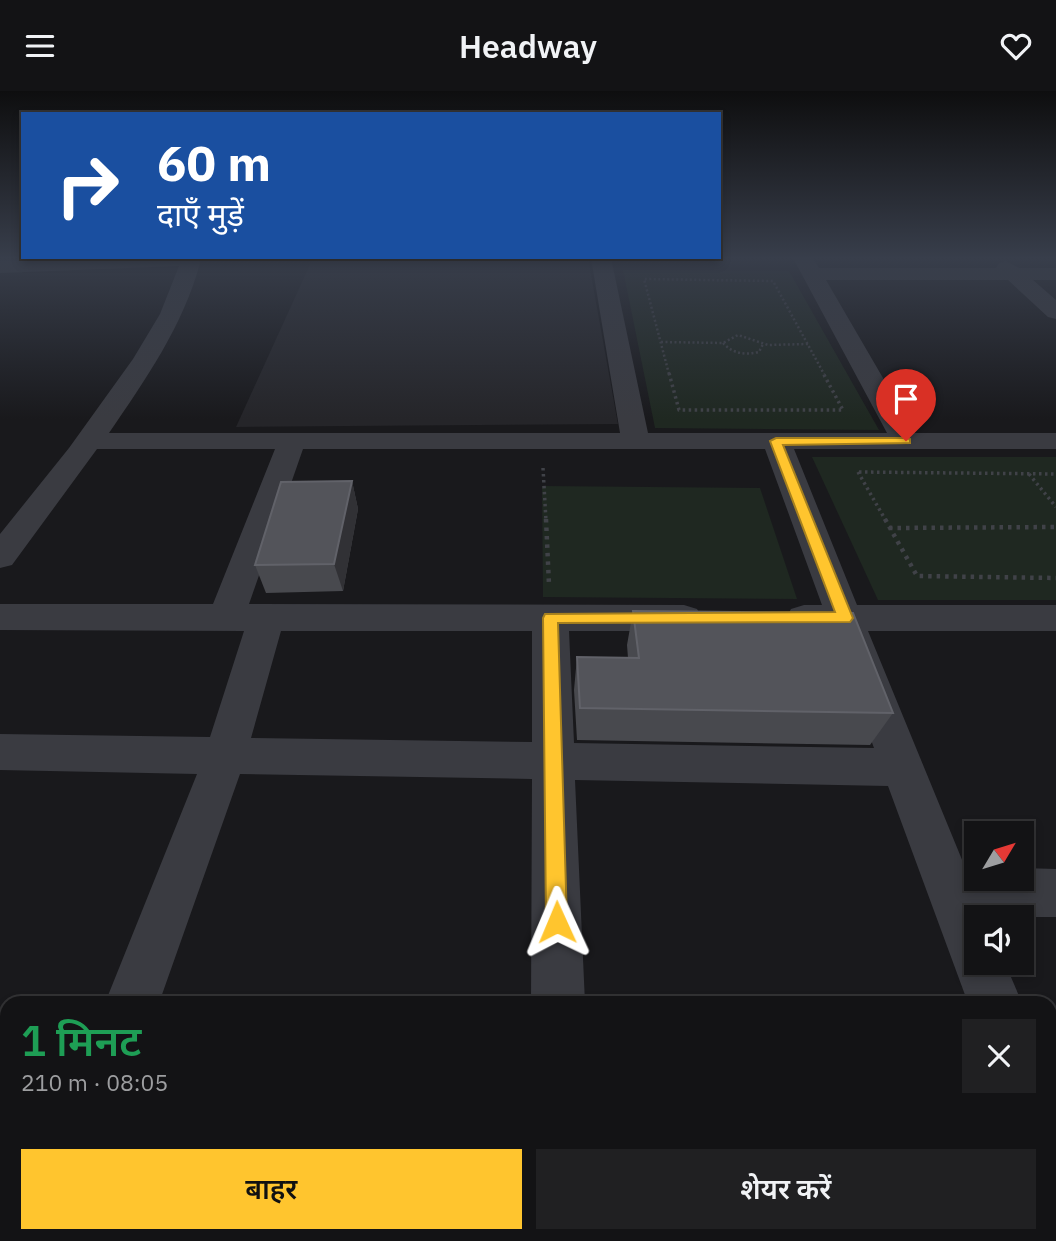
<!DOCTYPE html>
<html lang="hi">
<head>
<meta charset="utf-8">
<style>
  body { margin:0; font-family:"IBM Plex Sans","Noto Sans Devanagari",sans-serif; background:#202022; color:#f1f3f6; height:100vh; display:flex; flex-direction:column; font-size:26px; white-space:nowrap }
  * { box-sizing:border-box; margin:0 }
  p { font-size:23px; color:#9d9ea0 }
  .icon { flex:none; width:38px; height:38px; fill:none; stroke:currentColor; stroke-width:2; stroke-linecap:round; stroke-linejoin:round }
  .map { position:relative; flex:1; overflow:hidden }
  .panel { position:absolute; left:0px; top:905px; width:1057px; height:247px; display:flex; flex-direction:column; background:#131315; border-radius:21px 21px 0 0; box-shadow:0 4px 10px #0003,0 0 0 2px #323234 }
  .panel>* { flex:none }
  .banner { position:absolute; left:21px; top:21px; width:700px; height:147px; border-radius:0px; box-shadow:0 4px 10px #0003,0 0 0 2px #323234; background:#1a4fa0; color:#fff; overflow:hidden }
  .needle { width:46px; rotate:52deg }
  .buttons { position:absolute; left:964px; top:730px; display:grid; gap:14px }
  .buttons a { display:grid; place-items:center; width:70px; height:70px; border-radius:0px; background:#131315; box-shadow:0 4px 10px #0003,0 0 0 2px #323234; font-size:35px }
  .pin { position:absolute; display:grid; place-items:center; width:60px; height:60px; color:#fff; margin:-72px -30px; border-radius:50% 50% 50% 0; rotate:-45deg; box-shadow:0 0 7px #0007 }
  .pin .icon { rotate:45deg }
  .me { position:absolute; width:77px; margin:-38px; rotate:359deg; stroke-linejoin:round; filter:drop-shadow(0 0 5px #0008) }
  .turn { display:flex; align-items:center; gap:24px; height:147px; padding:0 21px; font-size:32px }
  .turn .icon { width:91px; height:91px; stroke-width:2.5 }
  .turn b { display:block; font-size:49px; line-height:60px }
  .round { display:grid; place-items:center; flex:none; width:74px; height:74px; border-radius:0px; background:#202022 }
  .summary { display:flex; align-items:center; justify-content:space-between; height:119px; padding:0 21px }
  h1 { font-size:42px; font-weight:600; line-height:52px; color:#1e9e55 }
  .action { display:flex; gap:14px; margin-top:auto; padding:14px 21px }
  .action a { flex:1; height:80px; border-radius:0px; background:#ffc52e; color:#111; font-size:28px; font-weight:600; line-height:80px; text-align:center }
  .action a+a { background:#202022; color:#f1f3f6 }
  header { display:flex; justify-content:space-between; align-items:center; height:91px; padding:0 21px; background:#131315; font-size:32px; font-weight:600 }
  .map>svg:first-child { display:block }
  .built { fill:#252529 }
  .green { fill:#1f2821 }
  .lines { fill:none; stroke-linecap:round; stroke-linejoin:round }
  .path-far2 { stroke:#404248; stroke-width:2.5; stroke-dasharray:2 2.5; stroke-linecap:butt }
  .path-far1 { stroke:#404248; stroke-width:3.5; stroke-dasharray:2.5 3.5; stroke-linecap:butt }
  .path { stroke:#404248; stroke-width:4.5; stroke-dasharray:3.5 5; stroke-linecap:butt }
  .minor { fill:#3a3b41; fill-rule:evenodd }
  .wall { fill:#48494e }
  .shaded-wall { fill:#313135 }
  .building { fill:#53545a; stroke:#616269; stroke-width:2 }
  .route { fill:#ffc52e; stroke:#a6801e; stroke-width:2 }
</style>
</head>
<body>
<header><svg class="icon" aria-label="menu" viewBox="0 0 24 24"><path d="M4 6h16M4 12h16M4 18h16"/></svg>Headway<svg class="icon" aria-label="heart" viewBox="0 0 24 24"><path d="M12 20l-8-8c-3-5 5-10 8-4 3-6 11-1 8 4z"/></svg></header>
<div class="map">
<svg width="1056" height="1150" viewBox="0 0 1056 1150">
  <rect width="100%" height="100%" fill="#19191c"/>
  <path class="built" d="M 313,167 L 588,167 L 618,333 L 236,336 Z"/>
  <g class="green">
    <path d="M 623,179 L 789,180 L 879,339 L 655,337 Z"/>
    <path d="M 812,366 L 1056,366 L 1056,509 L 878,509 Z"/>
    <path d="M 542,395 L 760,397 L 797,508 L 543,506 Z"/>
  </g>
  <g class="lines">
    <g class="path-far2">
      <path d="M 661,251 L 723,252 L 738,244 L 768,254 L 808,253"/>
      <path d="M 723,252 C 733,263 745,264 759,261 L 763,253"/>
      <path d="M 669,283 L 644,188 L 773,190 L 824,283"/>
    </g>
    <g class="path-far1">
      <path d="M 669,282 L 679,319 L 843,319 L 823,282"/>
      <path d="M 543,377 L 546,430"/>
      <path d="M 858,381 L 886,430"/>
      <path d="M 859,381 L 1056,383"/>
      <path d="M 1029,383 L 1056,416"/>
    </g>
    <g class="path">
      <path d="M 546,428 L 549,494"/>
      <path d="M 885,428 L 917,485 L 1056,487"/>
      <path d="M 889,437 L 1056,436"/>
    </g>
    <g class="minor">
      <path d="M 86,167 L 196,167 L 200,172 C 183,235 146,288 109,342 L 620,342 L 591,167 L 611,167 L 648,342 L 887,342 L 793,167 L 813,167 L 819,177 L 996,177 L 999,172 L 1006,170 L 1019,177 L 1056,177 L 1056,189 L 1033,189 L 1056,209 L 1056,228 L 1048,226 L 1008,189 L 826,189 L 915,342 L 1056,342 L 1056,358 L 794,358 L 857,514 L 1056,514 L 1056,540 L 868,540 L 965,776 L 976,776 L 976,788 L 1022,788 L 1022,777 L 1056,778 L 1056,826 L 976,826 L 976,872 L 1005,872 L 1022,912 L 968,912 L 888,695 L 575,689 L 585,912 L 531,912 L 532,688 L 240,683 L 159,912 L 105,912 L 197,683 L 0,679 L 0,643 L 210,646 L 244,540 L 0,539 L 0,513 L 213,513 L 275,358 L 97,358 L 12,474 L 0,477 L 0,443 L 69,357 L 133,268 L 160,223 L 179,175 L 0,182 L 0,170 ZM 303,358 L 765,358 L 822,514 L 804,514 L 791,518 L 786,527 L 791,536 L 804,540 L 831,540 L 874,657 L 574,652 L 569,540 L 684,540 L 697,536 L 702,527 L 697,518 L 684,514 L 249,513 ZM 281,540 L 532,540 L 532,651 L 251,647 Z"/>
      <path d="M 1050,1024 L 1056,1026 L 1056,1100 L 1050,1097 Z"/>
      <path d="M 13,1144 L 77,1144 L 75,1150 L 11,1150 Z"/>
      <rect x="531" y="1144" width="64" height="6"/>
    </g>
  </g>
  <g class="wall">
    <path d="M 352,390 L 358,418 L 343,500 L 266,502 L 255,474 Z"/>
    <path d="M 633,520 L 893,622 L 870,654 L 577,649 L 574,599 L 577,566 L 628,567 L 627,554 Z"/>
  </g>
  <path class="shaded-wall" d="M 352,390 L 358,418 L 343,500 L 334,473 Z"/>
  <g class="building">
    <path d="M 352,390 L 334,473 L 255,474 L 281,391 Z"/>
    <path d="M 633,520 L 853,522 L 893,622 L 580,617 L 577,566 L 639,567 Z"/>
  </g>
  <linearGradient id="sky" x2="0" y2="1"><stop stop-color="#0e0e0f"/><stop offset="0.51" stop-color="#383e4b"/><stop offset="1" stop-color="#383e4b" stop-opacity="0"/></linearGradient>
  <rect width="1056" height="328" fill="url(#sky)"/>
  <path class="route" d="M 906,347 L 910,348 L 910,352 L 783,354 L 853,527 L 850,531 L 558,532 L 567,831 L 564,838 L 557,841 L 549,838 L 546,831 L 543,527 L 545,523 L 835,521 L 770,350 L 776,347 Z"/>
</svg>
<div class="buttons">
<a><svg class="needle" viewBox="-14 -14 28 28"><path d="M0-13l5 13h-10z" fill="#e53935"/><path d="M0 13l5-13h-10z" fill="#9d9ea0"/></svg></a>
<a><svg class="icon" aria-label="sound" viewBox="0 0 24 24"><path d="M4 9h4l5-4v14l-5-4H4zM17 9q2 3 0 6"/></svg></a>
</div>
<div class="pin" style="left:906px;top:350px;background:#d93025"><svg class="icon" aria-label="arrive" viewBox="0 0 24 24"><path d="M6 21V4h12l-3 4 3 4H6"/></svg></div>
<svg class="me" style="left:557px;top:831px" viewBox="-20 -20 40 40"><path d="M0-17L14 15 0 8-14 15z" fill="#ffc52e" stroke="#fff" stroke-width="4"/></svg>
<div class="banner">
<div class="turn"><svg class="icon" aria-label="right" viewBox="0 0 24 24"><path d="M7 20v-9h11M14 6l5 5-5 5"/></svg><div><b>60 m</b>दाएँ मुड़ें</div></div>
</div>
<section class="panel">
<div class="summary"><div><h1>1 मिनट</h1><p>210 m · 08:05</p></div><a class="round"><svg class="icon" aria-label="close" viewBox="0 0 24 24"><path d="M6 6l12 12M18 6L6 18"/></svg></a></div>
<div class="action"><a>बाहर</a><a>शेयर करें</a></div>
</section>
</div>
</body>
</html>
